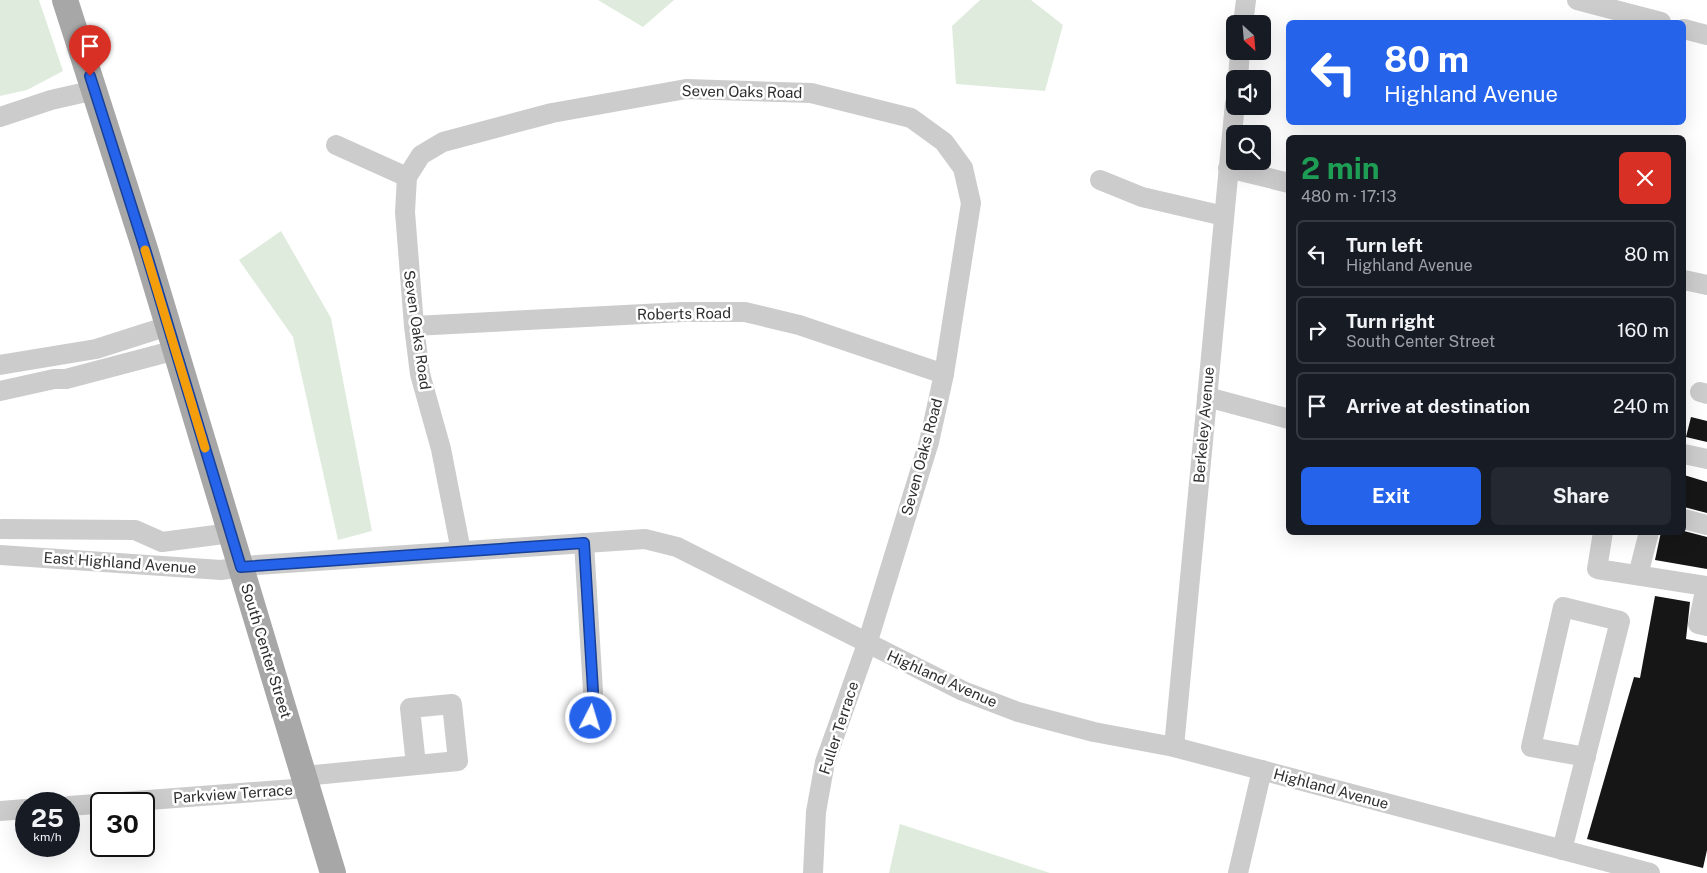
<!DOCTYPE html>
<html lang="en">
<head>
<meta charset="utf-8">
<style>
  body { margin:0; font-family:"Public Sans",sans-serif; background:#242831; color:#f1f3f6; height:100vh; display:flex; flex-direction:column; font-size:19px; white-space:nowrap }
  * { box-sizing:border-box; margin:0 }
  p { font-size:16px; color:#9ea1a6 }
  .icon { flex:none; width:28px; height:28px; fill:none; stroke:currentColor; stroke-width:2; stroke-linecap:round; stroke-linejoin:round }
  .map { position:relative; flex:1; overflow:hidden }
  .sheet { position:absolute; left:1286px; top:135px; width:400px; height:400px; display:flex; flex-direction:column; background:#171b24; border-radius:8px; box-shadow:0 5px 20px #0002 }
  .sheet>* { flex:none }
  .top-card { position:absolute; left:1286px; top:20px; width:400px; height:105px; border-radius:8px; box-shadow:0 5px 20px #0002; background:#2563eb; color:#fff; overflow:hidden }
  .needle { width:32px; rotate:154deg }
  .fabs { position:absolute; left:1226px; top:15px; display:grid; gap:10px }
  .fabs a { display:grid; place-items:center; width:45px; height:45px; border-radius:8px; background:#171b24; box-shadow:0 5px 20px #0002; font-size:25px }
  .speed { position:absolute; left:15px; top:792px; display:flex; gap:10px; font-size:25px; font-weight:700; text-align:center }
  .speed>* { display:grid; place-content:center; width:65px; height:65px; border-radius:50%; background:#171b24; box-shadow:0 5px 20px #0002; line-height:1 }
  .speed small { font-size:12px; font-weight:400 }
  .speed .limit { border:2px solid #111; border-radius:8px; background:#fff; color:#111 }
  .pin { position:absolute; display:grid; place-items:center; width:42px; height:42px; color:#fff; margin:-51px -21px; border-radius:50% 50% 50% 0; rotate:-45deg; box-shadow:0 0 5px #0007 }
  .pin .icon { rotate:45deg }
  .me { position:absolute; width:55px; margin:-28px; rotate:5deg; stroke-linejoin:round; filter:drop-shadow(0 0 4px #0008) }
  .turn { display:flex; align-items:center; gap:18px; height:105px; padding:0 15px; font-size:22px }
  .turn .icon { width:65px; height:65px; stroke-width:2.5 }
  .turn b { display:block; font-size:35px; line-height:42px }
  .round { display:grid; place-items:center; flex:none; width:52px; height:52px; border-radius:8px; background:#242831 }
  .overview { display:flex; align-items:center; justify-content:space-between; height:85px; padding:0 15px }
  h1 { font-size:30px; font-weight:700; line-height:38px; color:#1e9e55 }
  .cta { display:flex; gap:10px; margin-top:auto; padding:10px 15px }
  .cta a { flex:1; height:58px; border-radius:8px; background:#2563eb; color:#fff; font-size:20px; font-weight:700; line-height:58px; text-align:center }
  .cta a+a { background:#242831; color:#f1f3f6 }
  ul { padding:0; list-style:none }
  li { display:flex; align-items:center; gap:15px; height:68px; margin:0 10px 8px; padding:0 5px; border:2px solid #363941; border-radius:8px }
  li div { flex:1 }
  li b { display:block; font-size:19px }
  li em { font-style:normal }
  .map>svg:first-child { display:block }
  .green { fill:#dfecdd }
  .building { fill:#161616 }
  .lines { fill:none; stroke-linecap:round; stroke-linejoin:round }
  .minor { stroke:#ccc; stroke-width:20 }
  .major { stroke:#a7a7a7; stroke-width:26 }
  .route-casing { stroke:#184099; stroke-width:12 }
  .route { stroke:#2563eb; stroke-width:9 }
  .slow { stroke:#f59e0b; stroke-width:9 }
  .labels { text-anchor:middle; stroke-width:5; stroke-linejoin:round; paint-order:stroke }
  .street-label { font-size:15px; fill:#2f2f2f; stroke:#fff }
</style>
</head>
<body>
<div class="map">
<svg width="1707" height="873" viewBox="0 0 1707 873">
  <rect width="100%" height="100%" fill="#fff"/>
  <g class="green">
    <path d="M 0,0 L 39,0 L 63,71 L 27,90 L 0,96 Z"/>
    <path d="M 598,0 L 674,0 L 643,27 Z"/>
    <path d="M 980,0 L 1031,0 L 1063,25 L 1045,91 L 956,84 L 952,26 Z"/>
    <path d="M 281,231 L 331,318 L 372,531 L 338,540 L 293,337 L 239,260 Z"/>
    <path d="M 900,824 L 1050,873 L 889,873 Z"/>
  </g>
  <g class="building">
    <path d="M 1691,417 L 1707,421 L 1707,442 L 1686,437 Z"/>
    <path d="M 1684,475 L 1707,482 L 1707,513 L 1684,507 Z"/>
    <path d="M 1684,531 L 1707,537 L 1707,569 L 1655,560 L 1661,532 Z"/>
    <path d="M 1655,596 L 1690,602 L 1686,639 L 1707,643 L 1707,850 L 1703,868 L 1587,839 L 1634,677 L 1640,678 Z"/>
  </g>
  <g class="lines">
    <g class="minor">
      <path d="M 1577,0 L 1661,22"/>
      <path d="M 1243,24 L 1246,0"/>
      <path d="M 1684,29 L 1707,35"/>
      <path d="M 1238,79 L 1240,51"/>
      <path d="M 0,117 L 51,100 L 95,90"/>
      <path d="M 336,145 L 407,177"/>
      <path d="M 1228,168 L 1289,183"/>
      <path d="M 1100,180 L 1142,197 L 1224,216"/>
      <path d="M 1684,280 L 1707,285"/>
      <path d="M 414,326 L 683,312 L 745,312 L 799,325 L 944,374"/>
      <path d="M 0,365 L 96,349 L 168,326"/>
      <path d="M 0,391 L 54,379 L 66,379 L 176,350"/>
      <path d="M 1700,392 L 1707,394"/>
      <path d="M 1207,397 L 1289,419"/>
      <path d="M 1684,454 L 1707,459"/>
      <path d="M 1684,519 L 1707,525"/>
      <path d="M 2,529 L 135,530 L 162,542 L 231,533"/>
      <path d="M 1603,532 L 1597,569 L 1706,586 L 1698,624 L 1707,626"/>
      <path d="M 584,543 L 593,691 L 591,718"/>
      <path d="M 461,551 L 441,449 L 420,374 L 414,326 L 405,212 L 407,177 L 421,155 L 443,142 L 552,113 L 686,89 L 811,93 L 911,118 L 944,142 L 963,168 L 971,203 L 944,374 L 929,442 L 867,644 L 825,762 L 816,812 L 813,873"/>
      <path d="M 0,555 L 221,570 L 257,565 L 645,539 L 677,547 L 963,691 L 1018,712 L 1094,732 L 1174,747 L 1650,873"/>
      <path d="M 1638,575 L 1649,532"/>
      <path d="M 1174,747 L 1235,103"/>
      <path d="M 304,776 L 458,761 L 452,704 L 410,708 L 416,765"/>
      <path d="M 69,806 L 307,788"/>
      <path d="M 0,811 L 26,809"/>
      <path d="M 1562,850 L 1620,621 L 1563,607 L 1531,747 L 1586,757"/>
      <path d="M 1238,873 L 1262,770"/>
    </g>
    <path class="major" d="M 65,0 L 145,249 L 333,873"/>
  </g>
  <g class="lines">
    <defs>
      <path id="route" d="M 90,76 L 145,249 L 241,567 L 584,543 L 593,691 L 591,718"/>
    </defs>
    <use href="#route" class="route-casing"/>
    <use href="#route" class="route"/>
    <path class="slow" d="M 145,250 L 205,448"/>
  </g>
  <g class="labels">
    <g class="street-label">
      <text transform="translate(742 92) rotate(1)" y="5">Seven Oaks Road</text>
      <text transform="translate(684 314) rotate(-1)" y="5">Roberts Road</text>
      <text transform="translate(417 330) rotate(82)" y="5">Seven Oaks Road</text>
      <text transform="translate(1204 425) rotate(-85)" y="5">Berkeley Avenue</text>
      <text transform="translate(922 457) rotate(-75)" y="5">Seven Oaks Road</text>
      <text transform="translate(120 563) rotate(4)" y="5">East Highland Avenue</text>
      <text transform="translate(266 651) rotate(73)" y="5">South Center Street</text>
      <text transform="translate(942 679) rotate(24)" y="5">Highland Avenue</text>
      <text transform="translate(839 728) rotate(-72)" y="5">Fuller Terrace</text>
      <text transform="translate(1331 789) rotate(15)" y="5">Highland Avenue</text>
      <text transform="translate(233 794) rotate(-4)" y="5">Parkview Terrace</text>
    </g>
  </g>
</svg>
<div class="fabs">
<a><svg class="needle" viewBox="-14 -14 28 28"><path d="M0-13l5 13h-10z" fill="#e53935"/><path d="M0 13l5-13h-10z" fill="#9ea1a6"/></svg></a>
<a><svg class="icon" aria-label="sound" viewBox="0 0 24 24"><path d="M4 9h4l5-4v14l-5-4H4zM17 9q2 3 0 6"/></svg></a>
<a><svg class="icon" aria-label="search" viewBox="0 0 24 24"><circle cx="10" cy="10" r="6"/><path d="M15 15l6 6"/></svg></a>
</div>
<div class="speed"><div>25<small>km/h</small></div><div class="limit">30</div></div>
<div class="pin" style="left:90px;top:76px;background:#d93025"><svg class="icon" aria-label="arrive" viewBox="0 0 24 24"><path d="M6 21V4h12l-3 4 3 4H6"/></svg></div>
<svg class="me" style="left:591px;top:718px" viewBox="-20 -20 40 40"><circle r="17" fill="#2563eb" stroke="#fff" stroke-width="3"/><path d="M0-11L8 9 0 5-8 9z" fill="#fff"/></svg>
<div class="top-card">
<div class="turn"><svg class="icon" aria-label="left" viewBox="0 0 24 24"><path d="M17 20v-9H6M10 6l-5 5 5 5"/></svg><div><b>80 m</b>Highland Avenue</div></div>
</div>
<section class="sheet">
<div class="overview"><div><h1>2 min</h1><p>480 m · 17:13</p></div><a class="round" style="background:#d93025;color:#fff"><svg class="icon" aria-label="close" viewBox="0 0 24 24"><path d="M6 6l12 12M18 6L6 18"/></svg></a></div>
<ul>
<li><svg class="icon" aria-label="left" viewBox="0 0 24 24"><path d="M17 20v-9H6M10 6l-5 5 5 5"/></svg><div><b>Turn left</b><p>Highland Avenue</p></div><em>80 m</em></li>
<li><svg class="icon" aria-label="right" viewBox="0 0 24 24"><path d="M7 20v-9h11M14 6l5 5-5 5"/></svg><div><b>Turn right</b><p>South Center Street</p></div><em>160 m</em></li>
<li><svg class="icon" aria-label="arrive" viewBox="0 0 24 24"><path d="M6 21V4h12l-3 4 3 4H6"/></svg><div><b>Arrive at destination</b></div><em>240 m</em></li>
</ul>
<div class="cta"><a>Exit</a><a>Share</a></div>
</section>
</div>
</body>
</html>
